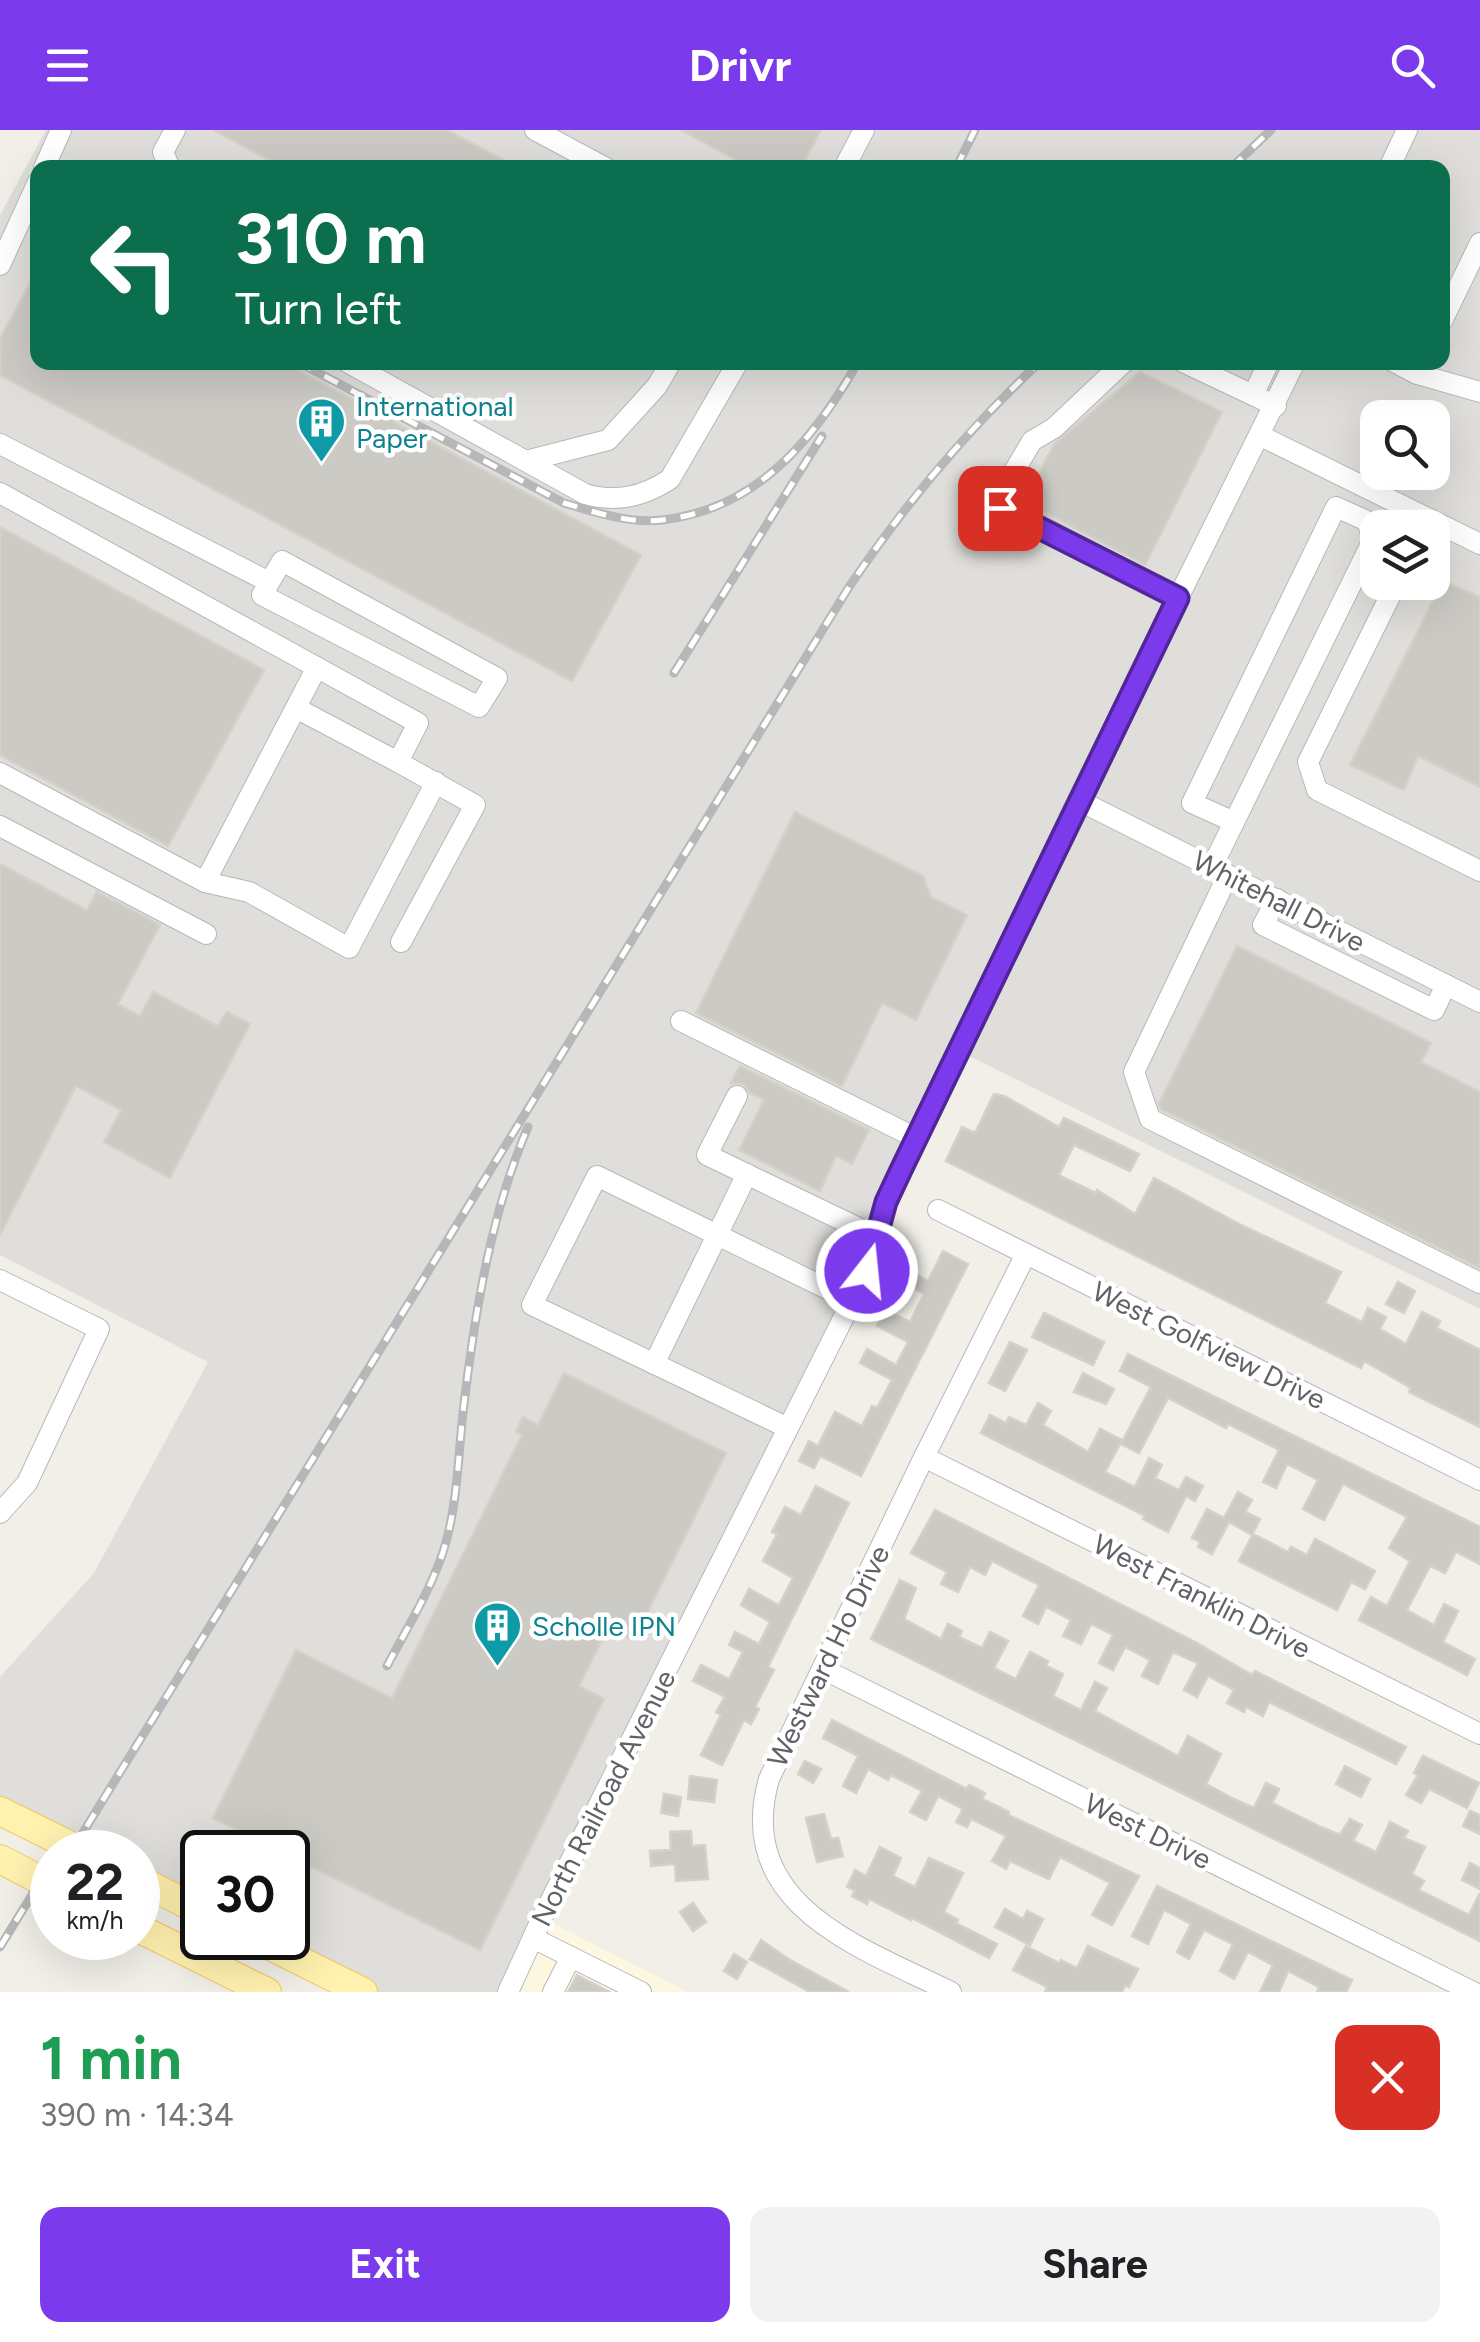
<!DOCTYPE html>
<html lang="en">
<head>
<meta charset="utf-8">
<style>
  body { margin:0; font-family:Figtree,sans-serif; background:#f2f2f2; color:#202124; height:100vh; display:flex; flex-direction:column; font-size:38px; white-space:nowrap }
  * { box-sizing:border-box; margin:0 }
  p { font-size:32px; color:#757577 }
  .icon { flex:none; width:55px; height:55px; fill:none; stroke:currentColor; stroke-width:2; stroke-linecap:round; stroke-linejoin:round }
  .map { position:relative; height:1862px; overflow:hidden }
  .details { display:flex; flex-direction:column; background:#fff; flex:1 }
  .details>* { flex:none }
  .banner { position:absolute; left:30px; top:30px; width:1420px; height:210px; border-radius:20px; box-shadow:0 10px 40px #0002; background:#0b6e4f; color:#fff; overflow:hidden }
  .controls { position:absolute; left:1360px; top:270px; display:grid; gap:20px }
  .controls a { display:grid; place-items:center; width:90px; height:90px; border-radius:20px; background:#fff; box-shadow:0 10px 40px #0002; font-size:50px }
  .speed { position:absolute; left:30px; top:1700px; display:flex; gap:20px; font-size:50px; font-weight:700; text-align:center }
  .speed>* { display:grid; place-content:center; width:130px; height:130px; border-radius:50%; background:#fff; box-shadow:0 10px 40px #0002; line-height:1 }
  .speed small { font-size:25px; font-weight:400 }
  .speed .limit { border:5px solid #111; border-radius:15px; background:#fff; color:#111 }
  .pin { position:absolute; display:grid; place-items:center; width:85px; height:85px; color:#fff; margin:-42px; border-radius:20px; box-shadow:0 5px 15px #0006 }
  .me { position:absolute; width:110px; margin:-55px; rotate:16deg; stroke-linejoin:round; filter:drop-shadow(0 0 8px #0008) }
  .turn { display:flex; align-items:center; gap:35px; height:210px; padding:0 40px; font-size:45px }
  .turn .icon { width:130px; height:130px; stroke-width:2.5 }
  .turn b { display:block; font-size:70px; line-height:85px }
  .round { display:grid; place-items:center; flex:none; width:105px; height:105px; border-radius:20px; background:#f2f2f2 }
  .summary { display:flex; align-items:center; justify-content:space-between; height:170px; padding:0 40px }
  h1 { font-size:60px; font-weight:700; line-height:75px; color:#1e9e55 }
  .button { display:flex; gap:20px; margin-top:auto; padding:20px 40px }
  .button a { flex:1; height:115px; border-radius:20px; background:#7c3aed; color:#fff; font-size:40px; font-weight:700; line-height:115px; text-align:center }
  .button a+a { background:#f2f2f2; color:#202124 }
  header { display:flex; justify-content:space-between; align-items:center; height:130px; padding:0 40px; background:#7c3aed; color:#fff; font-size:45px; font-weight:700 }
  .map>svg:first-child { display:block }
  .commercial { fill:#fef7e0 }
  .industrial { fill:#e0deda; fill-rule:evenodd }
  .building { fill:#cccac5; stroke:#d6d1c6; stroke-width:2.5 }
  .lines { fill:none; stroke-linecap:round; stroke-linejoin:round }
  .minor-casing { stroke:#b5b8bc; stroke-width:22 }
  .major-casing { stroke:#f2c960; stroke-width:30 }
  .minor { stroke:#fff; stroke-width:20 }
  .major { stroke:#fff2af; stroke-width:28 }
  .rail-casing { stroke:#b6b7b8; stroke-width:9 }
  .rail { stroke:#fff; stroke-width:5; stroke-dasharray:15; stroke-linecap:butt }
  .route-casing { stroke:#51269a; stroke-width:25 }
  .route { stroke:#7c3aed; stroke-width:18 }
  .labels { text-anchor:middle; stroke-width:9; stroke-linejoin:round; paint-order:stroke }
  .culture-label { font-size:28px; fill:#0d838f; stroke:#fff; text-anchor:start }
  .street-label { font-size:28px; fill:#5f6368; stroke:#fff }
</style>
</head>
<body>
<header><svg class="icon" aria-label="menu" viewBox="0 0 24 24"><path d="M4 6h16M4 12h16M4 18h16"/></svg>Drivr<svg class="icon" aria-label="search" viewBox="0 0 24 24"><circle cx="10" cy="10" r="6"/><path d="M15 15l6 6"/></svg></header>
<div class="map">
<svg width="1480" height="1862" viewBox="0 0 1480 1862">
  <rect width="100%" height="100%" fill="#f1efe8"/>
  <path class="commercial" d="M 542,1788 L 688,1862 L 508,1862 Z"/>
  <path class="industrial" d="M 46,0 L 1480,0 L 1480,1179 L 959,921 L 867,1141 L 508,1862 L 363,1862 L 253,1808 L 288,1808 L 288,1722 L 202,1722 L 202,1782 L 138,1750 L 138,1722 L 83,1722 L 0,1681 L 0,1547 L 94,1443 L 208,1232 L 0,1125 L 0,85 ZM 38,38 L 1442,38 L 1442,232 L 38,232 ZM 1378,288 L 1432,288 L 1432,342 L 1378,342 ZM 1378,398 L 1432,398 L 1432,452 L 1378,452 Z"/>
  <g class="building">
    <path d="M 213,0 L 447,0 L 518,38 L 271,38 L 273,32 Z"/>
    <path d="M 681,0 L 821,0 L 801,38 L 751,38 Z"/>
    <path d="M 38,138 L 38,232 L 283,232 L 641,425 L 572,551 L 0,245 L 0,209 Z"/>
    <path d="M 1140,242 L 1222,282 L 1145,435 L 1025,372 L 1054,314 Z"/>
    <path d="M 0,397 L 264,540 L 168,716 L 0,625 Z"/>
    <path d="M 1443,451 L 1480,467 L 1480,657 L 1418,626 L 1404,660 L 1350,635 Z"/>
    <path d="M 795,682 L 923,746 L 931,767 L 967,785 L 916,890 L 882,873 L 842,956 L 696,883 Z"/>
    <path d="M 0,734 L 87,780 L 97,762 L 160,795 L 118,874 L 140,886 L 153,862 L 218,896 L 227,882 L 250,894 L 170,1048 L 104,1012 L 121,980 L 76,956 L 0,1105 Z"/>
    <path d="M 1237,816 L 1431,913 L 1421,932 L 1480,962 L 1480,1138 L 1161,979 L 1159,974 Z"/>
    <path d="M 740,936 L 869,1000 L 852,1034 L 836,1026 L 820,1061 L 739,1020 L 764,970 L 750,963 L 744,954 L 731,953 Z"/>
    <path d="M 994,964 L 1004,966 L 1059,997 L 1064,988 L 1139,1024 L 1130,1041 L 1074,1015 L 1059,1045 L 1096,1063 L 1097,1060 L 1135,1084 L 1154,1048 L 1241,1095 L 1341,1142 L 1325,1173 L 1362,1192 L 1368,1178 L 1386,1187 L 1380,1199 L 1406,1214 L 1422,1182 L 1440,1191 L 1437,1198 L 1480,1220 L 1480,1297 L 1409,1262 L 1411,1258 L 1364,1231 L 1361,1238 L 946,1031 L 962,997 L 975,1003 Z"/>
    <path d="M 943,1121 L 968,1134 L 861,1346 L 820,1326 L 814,1338 L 799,1331 L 809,1311 L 818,1316 L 835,1282 L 862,1296 L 872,1276 L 877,1278 L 892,1250 L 860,1233 L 867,1219 L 896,1235 L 908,1212 L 877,1196 L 885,1180 L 910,1192 L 924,1164 L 909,1155 L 915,1144 L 928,1151 Z"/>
    <path d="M 1398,1152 L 1415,1161 L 1404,1183 L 1386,1174 Z"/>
    <path d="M 1044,1183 L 1104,1212 L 1093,1235 L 1032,1207 Z"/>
    <path d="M 1010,1212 L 1027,1220 L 1005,1261 L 989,1253 Z"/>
    <path d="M 1128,1224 L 1480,1397 L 1480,1434 L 1456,1422 L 1445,1443 L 1430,1436 L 1407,1480 L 1434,1495 L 1444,1474 L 1458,1481 L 1443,1512 L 1475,1529 L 1467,1545 L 1359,1490 L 1371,1467 L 1387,1476 L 1410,1431 L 1389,1418 L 1407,1387 L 1343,1354 L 1324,1390 L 1303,1379 L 1318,1350 L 1287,1334 L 1276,1358 L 1263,1352 L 1279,1320 L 1228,1294 L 1226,1298 L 1168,1268 L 1139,1323 L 1121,1314 L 1151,1257 L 1120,1241 Z"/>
    <path d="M 564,1243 L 726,1323 L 634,1510 L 608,1498 L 579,1556 L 604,1569 L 480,1820 L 213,1688 L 296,1520 L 392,1568 L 522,1305 L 516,1302 L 523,1287 L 538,1295 Z"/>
    <path d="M 1083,1243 L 1114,1259 L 1106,1274 L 1074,1262 Z"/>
    <path d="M 1038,1273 L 1051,1281 L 1043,1295 L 1088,1322 L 1100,1299 L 1122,1310 L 1105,1342 L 1135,1357 L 1149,1328 L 1162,1335 L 1155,1348 L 1179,1360 L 1186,1347 L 1203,1356 L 1195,1371 L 1186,1366 L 1168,1402 L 1143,1389 L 1145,1386 L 981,1303 L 990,1285 L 1006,1293 L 1009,1287 L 1026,1295 Z"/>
    <path d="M 816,1356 L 849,1373 L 768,1537 L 774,1540 L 755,1577 L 759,1579 L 751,1594 L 744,1590 L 722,1635 L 701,1625 L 721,1585 L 716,1582 L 725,1567 L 693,1551 L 701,1535 L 729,1549 L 743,1522 L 729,1515 L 735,1502 L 759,1514 L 770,1492 L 741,1475 L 749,1459 L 779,1475 L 793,1448 L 763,1431 L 777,1404 L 772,1402 L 785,1377 L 801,1385 Z"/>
    <path d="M 1238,1362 L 1252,1370 L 1245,1382 L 1260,1389 L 1252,1405 L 1229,1392 L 1212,1424 L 1198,1417 L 1200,1412 L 1192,1408 L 1207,1379 L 1224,1388 Z"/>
    <path d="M 935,1380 L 1197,1513 L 1252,1545 L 1255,1541 L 1406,1617 L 1396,1634 L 1269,1572 L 1263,1586 L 1246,1577 L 1244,1582 L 1227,1573 L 1234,1560 L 1208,1546 L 1197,1567 L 1184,1560 L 1198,1533 L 1173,1522 L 1158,1554 L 1142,1546 L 1150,1530 L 1125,1517 L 1113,1540 L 1099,1533 L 1113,1505 L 1091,1494 L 1081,1514 L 1063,1506 L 1071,1490 L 1046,1477 L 1038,1494 L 1023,1486 L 1039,1455 L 992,1431 L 985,1445 L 970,1437 L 958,1462 L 941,1454 L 947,1442 L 911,1423 Z"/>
    <path d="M 1253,1404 L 1288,1422 L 1291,1417 L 1307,1425 L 1315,1409 L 1375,1441 L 1365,1459 L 1351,1452 L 1337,1480 L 1239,1431 Z"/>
    <path d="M 900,1450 L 916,1458 L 904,1489 L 941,1509 L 948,1494 L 962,1501 L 959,1507 L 982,1518 L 990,1502 L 1008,1511 L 994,1538 L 1016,1549 L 1030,1522 L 1048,1531 L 1046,1536 L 1063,1544 L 1053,1566 L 1081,1580 L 1095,1552 L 1107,1558 L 1095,1581 L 1178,1626 L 1188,1606 L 1221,1624 L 1206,1654 L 1234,1669 L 1254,1678 L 1266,1653 L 1279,1659 L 1272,1673 L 1321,1697 L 1340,1705 L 1350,1689 L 1362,1695 L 1353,1711 L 1376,1722 L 1390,1692 L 1408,1701 L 1404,1708 L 1425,1717 L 1412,1744 L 1424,1751 L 1419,1760 L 1469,1785 L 1480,1763 L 1480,1811 L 871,1509 Z"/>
    <path d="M 832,1590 L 967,1659 L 969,1655 L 985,1663 L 982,1669 L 1009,1682 L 1008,1685 L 1139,1746 L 1112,1795 L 1092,1785 L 1110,1753 L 1060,1727 L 1049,1749 L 1010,1731 L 1006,1739 L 992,1731 L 1006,1706 L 971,1689 L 967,1697 L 956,1692 L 963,1679 L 938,1666 L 926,1690 L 910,1682 L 922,1661 L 891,1645 L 888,1650 L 868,1639 L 856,1663 L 843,1656 L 858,1626 L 823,1608 Z"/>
    <path d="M 1423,1626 L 1479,1653 L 1467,1678 L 1429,1659 L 1421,1673 L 1406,1665 L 1418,1645 L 1414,1643 Z"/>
    <path d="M 805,1631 L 821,1639 L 813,1653 L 798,1644 Z"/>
    <path d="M 1345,1636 L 1370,1649 L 1361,1667 L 1336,1654 Z"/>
    <path d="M 690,1646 L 717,1650 L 714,1672 L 688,1669 Z"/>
    <path d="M 664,1664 L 681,1667 L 678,1686 L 661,1683 Z"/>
    <path d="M 1470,1681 L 1480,1685 L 1480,1704 L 1463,1696 Z"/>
    <path d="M 824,1684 L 831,1709 L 838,1708 L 843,1726 L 817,1732 L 806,1688 Z"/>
    <path d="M 691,1701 L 692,1716 L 705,1715 L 708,1749 L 676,1751 L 675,1734 L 651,1736 L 650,1721 L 671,1720 L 670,1702 Z"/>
    <path d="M 880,1717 L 901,1728 L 893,1746 L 915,1757 L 929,1728 L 963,1743 L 944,1782 L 958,1790 L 956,1793 L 997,1814 L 989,1828 L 912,1788 L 911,1790 L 869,1769 L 867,1774 L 852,1766 L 855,1761 L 847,1757 L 855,1740 L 866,1746 Z"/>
    <path d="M 1470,1733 L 1480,1738 L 1480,1759 L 1462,1750 Z"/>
    <path d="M 1157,1756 L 1352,1850 L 1346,1862 L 1317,1862 L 1319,1857 L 1288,1841 L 1279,1862 L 1260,1862 L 1273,1835 L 1248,1822 L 1234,1849 L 1220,1841 L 1233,1814 L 1204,1800 L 1189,1829 L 1177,1822 L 1191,1794 L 1164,1780 L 1148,1814 L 1132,1806 Z"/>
    <path d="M 693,1773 L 706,1792 L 693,1801 L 680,1782 Z"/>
    <path d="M 1005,1779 L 1023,1789 L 1027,1781 L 1043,1789 L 1030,1815 L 995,1797 Z"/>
    <path d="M 761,1810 L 790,1830 L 849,1862 L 810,1862 L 750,1829 Z"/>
    <path d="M 1026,1816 L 1059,1833 L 1061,1830 L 1077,1838 L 1088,1816 L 1138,1839 L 1129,1857 L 1125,1855 L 1122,1862 L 1045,1862 L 1047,1857 L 1013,1840 Z"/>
    <path d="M 734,1824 L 747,1832 L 737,1849 L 724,1841 Z"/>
    <path d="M 577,1845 L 610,1862 L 568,1862 Z"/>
  </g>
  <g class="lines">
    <defs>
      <g id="minor">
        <path d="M 535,0 L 606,38"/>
        <path d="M 44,38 L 61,0"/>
        <path d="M 170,38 L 163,22 L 175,0"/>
        <path d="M 844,38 L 864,0"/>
        <path d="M 1389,38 L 1407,0"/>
        <path d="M 0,135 L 38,52"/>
        <path d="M 1442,191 L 1480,113"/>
        <path d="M 347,232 L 585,364 C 616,373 643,367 670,349 L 738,232"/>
        <path d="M 1124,232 L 1054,298 L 1032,311 L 996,372 L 1178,468"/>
        <path d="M 1183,232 L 1276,276"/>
        <path d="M 1394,232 L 1417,244 L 1480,262"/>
        <path d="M 1253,265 L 1269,232"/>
        <path d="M 1261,306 L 1480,414"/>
        <path d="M 0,314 L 269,452"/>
        <path d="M 526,331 L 608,310 L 657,256 L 671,232"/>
        <path d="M 0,363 L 418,593 L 398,632 L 475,675 L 401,812"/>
        <path d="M 282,431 L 497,548 L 479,577 L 262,465 Z"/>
        <path d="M 1397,452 L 1308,632 L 1317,660 L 1480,741"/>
        <path d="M 296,578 L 398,632"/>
        <path d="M 0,643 L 205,752 L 317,537"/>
        <path d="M 1078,670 L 1480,872"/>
        <path d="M 0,696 L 206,804"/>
        <path d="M 1212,737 L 1373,410 L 1367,391 L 1336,377 L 1192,673 L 1234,692"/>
        <path d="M 1228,745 L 1134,942 L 1150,989 L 1480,1153"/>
        <path d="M 205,752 L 249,762 L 349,818 L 436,652"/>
        <path d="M 1277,769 L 1263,795 L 1434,880 L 1446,855"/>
        <path d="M 681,891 L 916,1008"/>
        <path d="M 737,966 L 707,1025 L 877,1107"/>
        <path d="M 938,1080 L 1480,1350"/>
        <path d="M 0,1150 L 99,1199 L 27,1353 L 0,1383"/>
        <path d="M 654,1234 L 747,1044"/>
        <path d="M 788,1298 L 532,1175 L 597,1046 L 852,1171"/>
        <path d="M 924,1327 L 1480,1604"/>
        <path d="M 823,1539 L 1473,1862"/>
        <path d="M 533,1808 L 641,1862"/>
        <path d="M 508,1862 L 542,1788 L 867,1141 L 887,1072 L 916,1008 L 1078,670 L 1295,232"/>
        <path d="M 553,1862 L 571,1827"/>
        <path d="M 951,1862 C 862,1818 733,1776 769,1649 L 924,1327 L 1026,1124"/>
      </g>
      <g id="major">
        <path d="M 0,1681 L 83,1722"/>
        <path d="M 0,1729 L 52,1756"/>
        <path d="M 138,1749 L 202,1782"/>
        <path d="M 138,1798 L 267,1862"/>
        <path d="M 254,1808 L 363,1862"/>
      </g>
    </defs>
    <use href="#minor" class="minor-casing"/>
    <use href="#major" class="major-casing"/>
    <use href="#minor" class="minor"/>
    <use href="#major" class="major"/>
    <defs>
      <g id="rail">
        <path d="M 956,38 L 975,0"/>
        <path d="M 1231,38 L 1271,0"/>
        <path d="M 298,232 L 564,373 C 594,382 630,394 662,390 C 757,379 814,310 858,232"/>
        <path d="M 674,543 L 822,306"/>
        <path d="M 387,1536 C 407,1498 431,1460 444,1419 C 459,1370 458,1317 465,1266 C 476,1176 492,1081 528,997"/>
        <path d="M 71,1722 L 849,457 C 905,374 966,301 1040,232"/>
        <path d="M 0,1817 L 52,1732"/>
      </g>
    </defs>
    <use href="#rail" class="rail-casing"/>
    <use href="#rail" class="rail"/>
  </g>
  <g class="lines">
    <defs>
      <path id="route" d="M 867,1141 L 886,1072 L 901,1040 L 1178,468 L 1000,378"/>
    </defs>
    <use href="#route" class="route-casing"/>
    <use href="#route" class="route"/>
  </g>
  <defs>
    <symbol id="building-pin" viewBox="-11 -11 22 30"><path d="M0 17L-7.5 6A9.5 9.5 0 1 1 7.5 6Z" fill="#0f9aa8" stroke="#fff"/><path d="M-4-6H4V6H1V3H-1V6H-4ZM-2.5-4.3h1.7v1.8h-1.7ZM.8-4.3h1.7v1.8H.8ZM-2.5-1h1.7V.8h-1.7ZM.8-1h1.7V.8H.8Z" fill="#fff"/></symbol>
  </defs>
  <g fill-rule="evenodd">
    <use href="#building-pin" x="294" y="264" width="55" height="75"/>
    <use href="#building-pin" x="470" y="1468" width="55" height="75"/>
  </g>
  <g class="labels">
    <g class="culture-label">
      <text x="356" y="286">International<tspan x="356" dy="32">Paper</tspan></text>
      <text x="532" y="1506">Scholle IPN</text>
    </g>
    <g class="street-label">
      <text transform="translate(1279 771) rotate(27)" y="10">Whitehall Drive</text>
      <text transform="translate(1209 1215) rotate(26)" y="10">West Golfview Drive</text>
      <text transform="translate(1202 1466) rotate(27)" y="10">West Franklin Drive</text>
      <text transform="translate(828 1526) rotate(-64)" y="10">Westward Ho Drive</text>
      <text transform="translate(603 1668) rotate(-63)" y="10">North Railroad Avenue</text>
      <text transform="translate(1148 1701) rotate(26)" y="10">West Drive</text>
    </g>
  </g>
</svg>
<div class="controls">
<a><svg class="icon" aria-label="search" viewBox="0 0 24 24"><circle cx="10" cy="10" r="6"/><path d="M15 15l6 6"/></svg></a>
<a><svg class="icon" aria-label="layers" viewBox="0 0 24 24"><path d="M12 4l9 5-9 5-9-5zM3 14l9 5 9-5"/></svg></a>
</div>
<div class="speed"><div>22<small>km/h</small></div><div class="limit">30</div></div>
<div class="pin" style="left:1000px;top:378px;background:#d93025"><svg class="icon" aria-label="arrive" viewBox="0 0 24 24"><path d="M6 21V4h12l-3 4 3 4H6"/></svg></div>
<svg class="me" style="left:867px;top:1141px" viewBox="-20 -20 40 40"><circle r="17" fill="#7c3aed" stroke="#fff" stroke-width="3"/><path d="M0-11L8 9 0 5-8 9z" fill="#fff"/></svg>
<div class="banner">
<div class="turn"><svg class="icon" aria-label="left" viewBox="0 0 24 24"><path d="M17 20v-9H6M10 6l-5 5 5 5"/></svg><div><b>310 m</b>Turn left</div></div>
</div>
</div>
<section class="details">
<div class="summary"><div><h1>1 min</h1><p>390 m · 14:34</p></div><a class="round" style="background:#d93025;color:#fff"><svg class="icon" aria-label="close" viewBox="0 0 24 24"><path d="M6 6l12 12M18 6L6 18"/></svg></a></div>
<div class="button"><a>Exit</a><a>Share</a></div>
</section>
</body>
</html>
